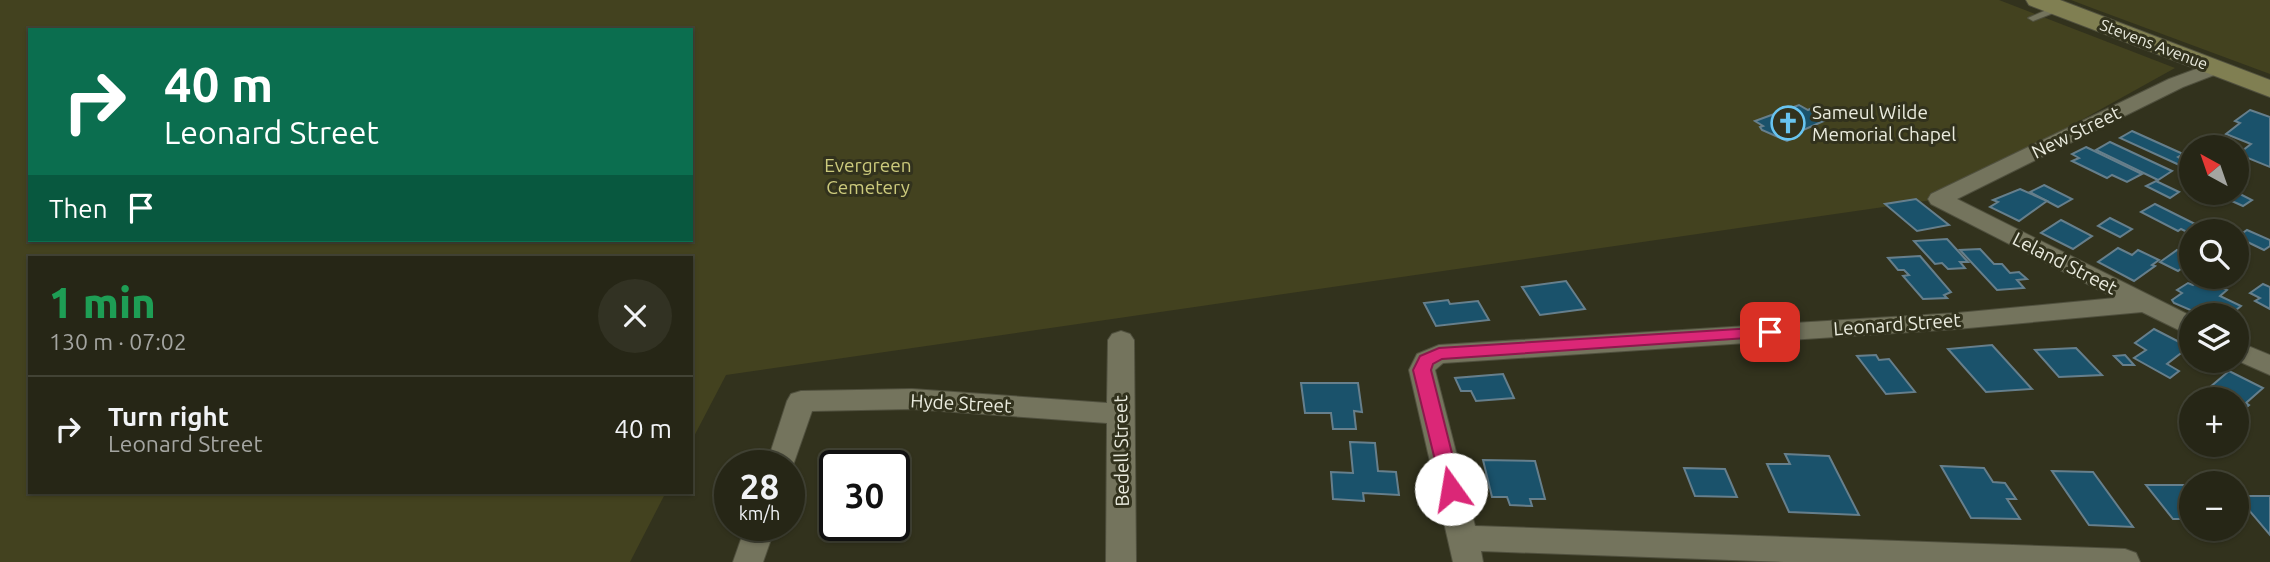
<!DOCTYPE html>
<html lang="en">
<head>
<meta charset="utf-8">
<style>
  body { margin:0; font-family:Ubuntu,sans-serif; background:#323223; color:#f1f3f6; height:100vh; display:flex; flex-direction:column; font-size:26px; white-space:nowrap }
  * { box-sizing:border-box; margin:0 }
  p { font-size:23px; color:#a4a5a1 }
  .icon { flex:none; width:38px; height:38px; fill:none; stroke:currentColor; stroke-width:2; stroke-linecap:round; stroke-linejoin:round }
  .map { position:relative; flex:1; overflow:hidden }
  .sheet { position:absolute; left:28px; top:256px; width:665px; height:238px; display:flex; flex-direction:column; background:#262616; border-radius:0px; box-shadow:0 2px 5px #0004,0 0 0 2px #424335 }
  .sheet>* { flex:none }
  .hud { position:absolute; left:28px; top:28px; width:665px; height:214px; border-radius:0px; box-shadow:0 2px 5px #0004,0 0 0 2px #424335; background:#0b6e4f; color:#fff; overflow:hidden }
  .needle { width:46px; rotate:320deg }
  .controls { position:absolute; left:2179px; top:135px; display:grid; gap:14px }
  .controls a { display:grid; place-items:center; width:70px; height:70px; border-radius:50%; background:#262616; box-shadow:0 2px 5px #0004,0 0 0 2px #424335; font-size:35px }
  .speed { position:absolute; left:714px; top:450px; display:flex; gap:14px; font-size:35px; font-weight:700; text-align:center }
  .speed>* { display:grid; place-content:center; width:91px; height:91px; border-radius:50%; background:#262616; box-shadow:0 2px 5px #0004,0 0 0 2px #424335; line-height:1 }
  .speed small { font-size:18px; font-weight:400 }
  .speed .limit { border:4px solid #111; border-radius:10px; background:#fff; color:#111 }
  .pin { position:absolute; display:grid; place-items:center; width:60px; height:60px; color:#fff; margin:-30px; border-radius:14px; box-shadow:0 4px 10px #0006 }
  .me { position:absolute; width:77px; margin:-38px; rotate:347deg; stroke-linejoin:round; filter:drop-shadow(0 0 5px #0008) }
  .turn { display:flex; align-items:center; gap:24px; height:147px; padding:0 21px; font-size:32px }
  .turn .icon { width:91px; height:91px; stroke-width:2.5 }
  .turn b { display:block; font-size:49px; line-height:60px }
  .then { display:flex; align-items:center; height:66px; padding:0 21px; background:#0003; gap:14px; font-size:26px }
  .round { display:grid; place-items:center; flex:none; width:74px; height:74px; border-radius:37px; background:#323223 }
  .head { display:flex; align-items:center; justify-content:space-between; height:119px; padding:0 21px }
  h1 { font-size:42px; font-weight:800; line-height:52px; color:#1e9e55 }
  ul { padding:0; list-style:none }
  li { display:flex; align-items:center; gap:21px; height:105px; padding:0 21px; border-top:2px solid #424335 }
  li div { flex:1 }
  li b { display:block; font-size:26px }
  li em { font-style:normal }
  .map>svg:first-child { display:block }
  .green { fill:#43421f; fill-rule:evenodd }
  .building { fill:#1a526b; stroke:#667f8c; stroke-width:2 }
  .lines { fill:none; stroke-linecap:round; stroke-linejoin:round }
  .service-casing { stroke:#50503e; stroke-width:2 }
  .minor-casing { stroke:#50503e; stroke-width:2 }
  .secondary-casing { stroke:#50503e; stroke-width:2 }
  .service { fill:#74745d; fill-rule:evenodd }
  .minor { fill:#74745d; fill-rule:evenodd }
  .secondary { fill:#807f52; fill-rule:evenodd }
  .route { fill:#db2777; stroke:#8e194d; stroke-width:2 }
  .labels { text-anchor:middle; stroke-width:6; stroke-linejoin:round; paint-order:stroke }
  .far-street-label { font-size:16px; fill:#eaebde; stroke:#32321d }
  .poi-label { font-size:19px; fill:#eaebde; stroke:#32321d; text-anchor:start }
  .street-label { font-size:19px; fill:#eaebde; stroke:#32321d }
  .park-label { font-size:19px; fill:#ccca7c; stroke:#32321d }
</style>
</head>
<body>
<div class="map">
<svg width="2270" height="562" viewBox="0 0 2270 562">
  <rect width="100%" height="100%" fill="#32321d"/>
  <g class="green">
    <path d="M 0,0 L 1999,0 L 2175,68 L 1939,199 L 726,375 L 691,442 L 691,257 L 30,257 L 30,492 L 666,492 L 630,562 L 0,562 ZM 30,30 L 691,30 L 691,240 L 30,240 Z"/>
    <path d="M 2071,0 L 2270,0 L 2270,74 L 2092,8 Z"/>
  </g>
  <g class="building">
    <path d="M 1799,105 L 1808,110 L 1818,105 L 1829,112 L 1820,116 L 1826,120 L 1794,134 L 1798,136 L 1787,141 L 1762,130 L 1760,127 L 1763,126 L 1755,121 Z"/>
    <path d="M 2250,110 L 2270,117 L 2270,167 L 2238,154 L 2251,144 L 2226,134 L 2240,123 L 2235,121 Z"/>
    <path d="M 2132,131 L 2183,154 L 2178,157 L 2191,165 L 2186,168 L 2120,138 Z"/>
    <path d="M 2110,142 L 2172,171 L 2158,180 L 2096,150 Z"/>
    <path d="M 2086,147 L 2142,174 L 2127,182 L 2112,175 L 2107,178 L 2072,161 L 2079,158 L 2072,154 Z"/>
    <path d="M 2156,181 L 2179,192 L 2170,198 L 2146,186 Z"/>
    <path d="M 2044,185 L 2072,199 L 2058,207 L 2030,192 Z"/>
    <path d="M 2020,189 L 2047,201 L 2019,221 L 1990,207 L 1998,202 L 1993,200 Z"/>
    <path d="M 2236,192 L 2252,200 L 2243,206 L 2214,193 Z"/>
    <path d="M 1916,199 L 1949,225 L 1917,231 L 1885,204 Z"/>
    <path d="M 2155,204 L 2209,231 L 2191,231 L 2191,234 L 2181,229 L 2178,231 L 2141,212 Z"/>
    <path d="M 2110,218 L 2132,229 L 2120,237 L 2098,226 Z"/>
    <path d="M 2061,220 L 2092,236 L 2073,249 L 2041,233 Z"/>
    <path d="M 2247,230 L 2270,240 L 2270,246 L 2264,250 L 2237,237 Z"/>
    <path d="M 1947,239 L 1968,262 L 1960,262 L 1965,268 L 1948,269 L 1942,263 L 1935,264 L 1914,241 Z"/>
    <path d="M 2118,248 L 2132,255 L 2138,250 L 2159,260 L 2152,265 L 2155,266 L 2134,281 L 2098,262 Z"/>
    <path d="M 1980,249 L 1994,264 L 2002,264 L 2010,273 L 2019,272 L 2027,279 L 2017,280 L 2024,288 L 1997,290 L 1960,250 Z"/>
    <path d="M 2177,250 L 2191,256 L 2191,261 L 2178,271 L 2160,262 Z"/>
    <path d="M 1920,256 L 1951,292 L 1944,295 L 1947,298 L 1923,299 L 1903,276 L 1909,275 L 1904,270 L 1898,270 L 1888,258 Z"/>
    <path d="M 2202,278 L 2227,290 L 2220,296 L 2241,306 L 2230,315 L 2214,311 L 2209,315 L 2202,315 L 2174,303 L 2172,300 L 2182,293 L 2177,290 L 2188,283 L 2193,285 Z"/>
    <path d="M 1566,281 L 1585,309 L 1540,315 L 1522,287 Z"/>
    <path d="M 2263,284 L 2270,287 L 2270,309 L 2255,301 L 2260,298 L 2250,293 Z"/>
    <path d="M 1448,300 L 1450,304 L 1478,301 L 1489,320 L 1436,326 L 1424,303 Z"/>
    <path d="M 2154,329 L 2189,347 L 2167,364 L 2179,371 L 2170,378 L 2134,358 L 2146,350 L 2135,343 Z"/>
    <path d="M 1992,345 L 2032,389 L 1986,392 L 1948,349 Z"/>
    <path d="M 2076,348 L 2102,375 L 2059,377 L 2035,350 Z"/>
    <path d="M 1876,355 L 1879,360 L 1889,359 L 1915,392 L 1886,394 L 1857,356 Z"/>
    <path d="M 2125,355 L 2134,365 L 2123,365 L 2114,356 Z"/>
    <path d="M 2229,371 L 2263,388 L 2246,403 L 2249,405 L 2241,412 L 2236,410 L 2236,399 L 2196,399 Z"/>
    <path d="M 1503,374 L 1514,398 L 1476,401 L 1471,391 L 1461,391 L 1455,378 Z"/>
    <path d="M 1301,383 L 1358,383 L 1362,412 L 1354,411 L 1356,429 L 1333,429 L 1331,413 L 1305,413 Z"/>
    <path d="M 1350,442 L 1375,443 L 1378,471 L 1396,472 L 1399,495 L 1363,493 L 1364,501 L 1333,499 L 1331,472 L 1353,473 Z"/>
    <path d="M 1785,454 L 1829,456 L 1859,515 L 1789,512 L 1767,464 L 1790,464 Z"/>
    <path d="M 1483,460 L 1535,461 L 1545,499 L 1530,499 L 1532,506 L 1510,505 L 1507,497 L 1492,497 Z"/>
    <path d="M 1941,466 L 1984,468 L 1993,482 L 2005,483 L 2016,499 L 2007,499 L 2020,519 L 1971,518 Z"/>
    <path d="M 1684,468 L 1725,469 L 1737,497 L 1695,496 Z"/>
    <path d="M 2052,471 L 2093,472 L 2133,527 L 2089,525 Z"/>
    <path d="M 2146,485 L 2185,485 L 2191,493 L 2191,519 L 2173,519 Z"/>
    <path d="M 2237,496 L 2270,496 L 2270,535 Z"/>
  </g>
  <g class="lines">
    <defs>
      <path id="service" d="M 2058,5 L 2061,6 L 2061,10 L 2033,21 L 2028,18 Z"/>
      <g id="minor">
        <path d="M 2215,62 L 2222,64 L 2225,68 L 2222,72 L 2183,87 L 1957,199 L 2191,316 L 2191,336 L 2142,312 L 1957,329 L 1443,363 L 1435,370 L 1475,526 L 2125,549 L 2136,553 L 2140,562 L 1784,562 L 1481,551 L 1483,562 L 1453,562 L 1409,370 L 1417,354 L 1439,345 L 1957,313 L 2115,298 L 1931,204 L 1928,199 L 1931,194 L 2169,79 Z"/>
        <path d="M 1121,331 L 1130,334 L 1134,340 L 1136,562 L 1106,562 L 1107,423 L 912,409 L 812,411 L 790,474 L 789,466 L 766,466 L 787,401 L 791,394 L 801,391 L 912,389 L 1107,403 L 1108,340 L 1112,334 Z"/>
        <path d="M 2236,341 L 2270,355 L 2270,375 L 2236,360 Z"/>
        <path d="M 746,525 L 776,525 L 763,562 L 733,562 Z"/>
      </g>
      <path id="secondary" d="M 2026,0 L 2060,0 L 2270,80 L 2270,97 L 2029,5 Z"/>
    </defs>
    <use href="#service" class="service-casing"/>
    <use href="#minor" class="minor-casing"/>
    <use href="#secondary" class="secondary-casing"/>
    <use href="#service" class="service"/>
    <use href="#minor" class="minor"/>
    <use href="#secondary" class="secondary"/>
  </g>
  <path class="route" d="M 1770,327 L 1779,332 L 1776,336 L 1442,359 L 1433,364 L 1431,370 L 1461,489 L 1458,495 L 1451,497 L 1444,495 L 1442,489 L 1413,370 L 1420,356 L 1439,348 Z"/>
  <defs>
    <symbol id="church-ring" viewBox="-11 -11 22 22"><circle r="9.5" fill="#32321d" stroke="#68c4f0" stroke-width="1.5"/><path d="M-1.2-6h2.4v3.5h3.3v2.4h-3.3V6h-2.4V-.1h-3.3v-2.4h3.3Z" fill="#68c4f0"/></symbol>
  </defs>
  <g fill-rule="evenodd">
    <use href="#church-ring" x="1769" y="104" width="38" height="38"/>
  </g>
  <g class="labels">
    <g class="far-street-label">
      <text transform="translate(2154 44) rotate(21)" y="6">Stevens Avenue</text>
    </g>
    <g class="poi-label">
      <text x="1812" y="119">Sameul Wilde<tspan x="1812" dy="22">Memorial Chapel</tspan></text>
    </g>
    <g class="street-label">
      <text transform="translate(2076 132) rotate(-26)" y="7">New Street</text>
      <text transform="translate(2065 263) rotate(27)" y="7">Leland Street</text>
      <text transform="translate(1897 324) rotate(-4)" y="7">Leonard Street</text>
      <text transform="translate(961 403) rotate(3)" y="7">Hyde Street</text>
      <text transform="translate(1121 451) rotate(-91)" y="7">Bedell Street</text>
    </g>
    <g class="park-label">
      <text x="868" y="172">Evergreen<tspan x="868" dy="22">Cemetery</tspan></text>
    </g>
  </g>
</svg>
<div class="controls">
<a><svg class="needle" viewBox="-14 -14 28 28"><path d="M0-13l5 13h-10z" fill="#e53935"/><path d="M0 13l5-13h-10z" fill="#a4a5a1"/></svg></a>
<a><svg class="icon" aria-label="search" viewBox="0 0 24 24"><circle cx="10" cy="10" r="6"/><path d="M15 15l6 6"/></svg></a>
<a><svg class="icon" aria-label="layers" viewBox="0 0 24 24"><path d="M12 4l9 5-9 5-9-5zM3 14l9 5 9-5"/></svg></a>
<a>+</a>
<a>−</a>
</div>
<div class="speed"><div>28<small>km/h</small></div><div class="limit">30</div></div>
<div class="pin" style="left:1770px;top:332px;background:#d93025"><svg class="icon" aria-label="arrive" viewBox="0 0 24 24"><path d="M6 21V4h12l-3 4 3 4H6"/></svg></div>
<svg class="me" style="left:1451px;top:489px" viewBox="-20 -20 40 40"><circle r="19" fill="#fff"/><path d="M0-13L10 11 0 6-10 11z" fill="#db2777"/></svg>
<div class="hud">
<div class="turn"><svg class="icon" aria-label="right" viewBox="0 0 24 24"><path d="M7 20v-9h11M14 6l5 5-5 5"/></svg><div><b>40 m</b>Leonard Street</div></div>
<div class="then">Then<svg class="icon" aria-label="arrive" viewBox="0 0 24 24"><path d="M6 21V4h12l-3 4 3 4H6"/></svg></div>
</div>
<section class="sheet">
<div class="head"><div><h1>1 min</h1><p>130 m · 07:02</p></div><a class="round"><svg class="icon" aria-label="close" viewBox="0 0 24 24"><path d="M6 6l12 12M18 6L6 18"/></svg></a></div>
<ul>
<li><svg class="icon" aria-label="right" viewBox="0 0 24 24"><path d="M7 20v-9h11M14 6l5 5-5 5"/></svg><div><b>Turn right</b><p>Leonard Street</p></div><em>40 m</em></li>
</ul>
</section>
</div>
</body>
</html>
